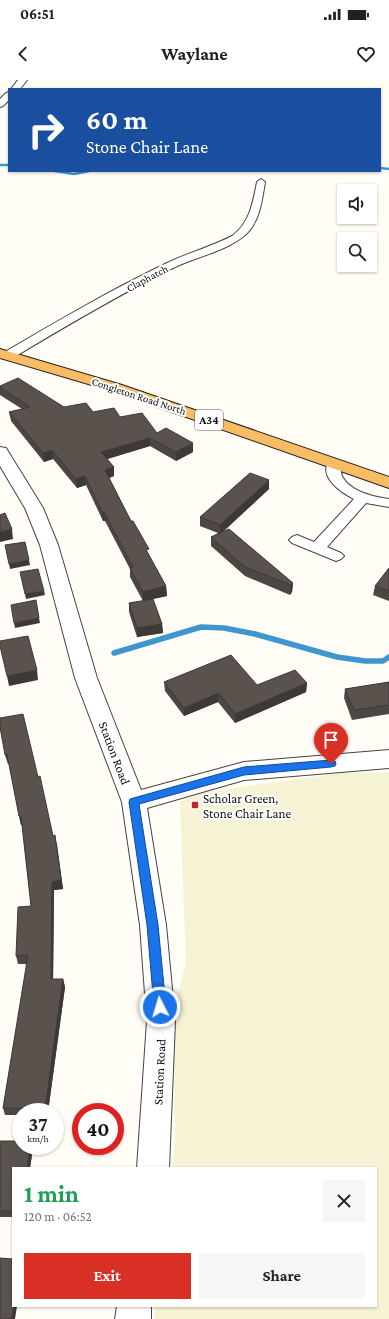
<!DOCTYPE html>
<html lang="en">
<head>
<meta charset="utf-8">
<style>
  body { margin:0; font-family:"Crimson Pro",serif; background:#f6f6f6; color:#202124; height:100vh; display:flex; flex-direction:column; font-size:15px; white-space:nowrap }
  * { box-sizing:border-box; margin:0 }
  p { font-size:13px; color:#757577 }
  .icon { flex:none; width:22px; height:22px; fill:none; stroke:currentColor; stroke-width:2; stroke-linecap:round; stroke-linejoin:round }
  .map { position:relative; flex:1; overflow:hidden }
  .details { position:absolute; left:12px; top:1087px; width:365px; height:140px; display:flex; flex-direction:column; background:#fff; border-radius:0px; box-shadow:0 1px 3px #0004 }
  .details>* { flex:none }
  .top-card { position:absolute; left:8px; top:8px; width:373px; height:84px; border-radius:0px; box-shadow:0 1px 3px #0004; background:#1a4fa0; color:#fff; overflow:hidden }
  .tools { position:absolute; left:337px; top:104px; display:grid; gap:8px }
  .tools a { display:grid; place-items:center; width:40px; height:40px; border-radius:0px; background:#fff; box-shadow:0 1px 3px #0004; font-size:20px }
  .speed { position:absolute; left:12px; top:1023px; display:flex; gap:8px; font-size:20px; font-weight:700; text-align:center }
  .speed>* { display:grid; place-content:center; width:52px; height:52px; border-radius:50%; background:#fff; box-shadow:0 1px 3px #0004; line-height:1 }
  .speed small { font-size:10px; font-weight:400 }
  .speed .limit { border:6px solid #d22; background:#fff; color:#111 }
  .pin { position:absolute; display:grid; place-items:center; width:34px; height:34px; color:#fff; margin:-41px -17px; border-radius:50% 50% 50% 0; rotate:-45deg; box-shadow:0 0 4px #0007 }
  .pin .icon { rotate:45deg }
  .me { position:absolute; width:44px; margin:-22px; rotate:355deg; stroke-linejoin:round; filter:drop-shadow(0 0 3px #0008) }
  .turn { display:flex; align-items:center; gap:14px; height:84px; padding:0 12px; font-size:18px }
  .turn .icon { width:52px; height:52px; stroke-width:2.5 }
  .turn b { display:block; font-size:28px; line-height:34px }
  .round { display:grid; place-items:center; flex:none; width:42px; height:42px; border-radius:0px; background:#f6f6f6 }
  .headline { display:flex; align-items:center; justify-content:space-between; height:68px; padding:0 12px }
  h1 { font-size:24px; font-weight:700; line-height:30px; color:#1e9e55 }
  .cta { display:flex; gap:8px; margin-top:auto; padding:8px 12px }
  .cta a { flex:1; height:46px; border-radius:0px; background:#d93025; color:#fff; font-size:16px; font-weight:700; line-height:46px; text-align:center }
  .cta a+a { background:#f6f6f6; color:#202124 }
  .status { display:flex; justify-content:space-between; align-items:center; height:28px; padding:0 20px; background:#fff; direction:ltr }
  .status svg { height:11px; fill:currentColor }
  header { display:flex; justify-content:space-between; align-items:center; height:52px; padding:0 12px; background:#fff; font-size:18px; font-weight:700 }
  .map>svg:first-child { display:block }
  .farmland { fill:#f6f3d4 }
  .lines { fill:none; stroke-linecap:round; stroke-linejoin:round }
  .stream-far1 { stroke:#3f96cf; stroke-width:2.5 }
  .stream { stroke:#3f96cf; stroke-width:5.5 }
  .minor-casing { stroke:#444; stroke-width:2 }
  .tertiary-casing { stroke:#444; stroke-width:2 }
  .trunk-casing { stroke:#222; stroke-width:2 }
  .minor { fill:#fff; fill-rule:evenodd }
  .tertiary { fill:#fff; fill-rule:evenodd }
  .trunk { fill:#f7bc64; fill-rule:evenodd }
  .wall { fill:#4d4742 }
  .shaded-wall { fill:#3f3936 }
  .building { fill:#5a524d; stroke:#3f3936 }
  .route { fill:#1a73e8; stroke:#114b97 }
  .poi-dot { fill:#c4262e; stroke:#fff; stroke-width:1.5 }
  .labels { text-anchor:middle; stroke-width:4; stroke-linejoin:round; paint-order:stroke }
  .far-street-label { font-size:11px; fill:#111; stroke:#fff }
  .shield { fill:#fff; stroke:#585858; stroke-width:1 }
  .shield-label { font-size:12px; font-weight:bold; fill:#111 }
  .street-label { font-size:13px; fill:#111; stroke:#fff }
  .poi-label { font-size:13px; fill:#111; stroke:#fff; text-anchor:start }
</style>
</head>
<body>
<div class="status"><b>06:51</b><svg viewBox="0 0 49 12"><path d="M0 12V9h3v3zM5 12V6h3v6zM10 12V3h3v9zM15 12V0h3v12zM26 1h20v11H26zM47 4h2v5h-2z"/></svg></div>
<header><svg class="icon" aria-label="back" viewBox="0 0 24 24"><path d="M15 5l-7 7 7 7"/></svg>Waylane<svg class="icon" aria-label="heart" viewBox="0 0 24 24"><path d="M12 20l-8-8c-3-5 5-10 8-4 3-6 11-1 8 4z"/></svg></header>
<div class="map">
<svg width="389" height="1239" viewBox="0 0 389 1239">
  <rect width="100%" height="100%" fill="#fffdf5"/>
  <path class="farmland" d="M 389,692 L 389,1239 L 154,1239 L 155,1226 L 376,1226 L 376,1088 L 172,1088 L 175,1066 L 174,928 L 186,883 L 180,722 L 199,713 L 341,693 Z"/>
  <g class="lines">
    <g class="stream-far1">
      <path d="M 0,85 L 9,85"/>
      <path d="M 380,88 L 389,89"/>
      <path d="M 55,91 L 74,94 L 89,91"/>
    </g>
    <path class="stream" d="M 114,573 L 201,547 L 224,548 L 255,554 L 337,577 L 365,581 L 383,581 L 389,577"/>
    <defs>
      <g id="minor">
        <path d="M 261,99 L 265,102 C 262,120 260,142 245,155 C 227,171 195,177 173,188 C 118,215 64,247 11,279 L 3,279 L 1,276 L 3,273 C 56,242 109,211 165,184 C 187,173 211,167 232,156 C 250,143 253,122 257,102 Z"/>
        <path d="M 334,380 L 339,381 C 342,386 340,391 342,396 C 350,412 374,417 389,419 L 389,427 L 366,423 L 327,467 L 341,473 L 344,476 L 341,479 L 336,481 L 292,463 L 289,460 L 292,457 L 297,455 L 314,462 L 354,419 C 342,413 318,397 329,381 Z"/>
      </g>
      <g id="tertiary">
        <path d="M 18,0 L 27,0 L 20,9 L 11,9 Z"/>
        <path d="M 9,12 L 9,20 L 3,26 L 0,27 L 0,19 L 6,13 Z"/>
        <path d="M 0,367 L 6,368 L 43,428 L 58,465 L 97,598 L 141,710 L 244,682 L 389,670 L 389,688 L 244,700 L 147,728 L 166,845 L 175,941 L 169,1088 L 137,1088 L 147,941 L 140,845 L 122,722 L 75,598 L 40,465 L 25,428 L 0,386 Z"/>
        <path d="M 117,1226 L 151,1226 L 151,1239 L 115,1239 Z"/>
      </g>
      <path id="trunk" d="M 0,269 L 122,305 L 389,397 L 389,408 L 112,311 L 0,278 Z"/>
    </defs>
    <use href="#minor" class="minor-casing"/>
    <use href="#tertiary" class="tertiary-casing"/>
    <use href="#trunk" class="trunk-casing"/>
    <use href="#minor" class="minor"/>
    <use href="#tertiary" class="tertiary"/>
    <use href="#trunk" class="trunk"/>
  </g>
  <g class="wall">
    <path d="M 0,306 L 64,327 L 120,337 L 157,353 L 193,372 L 176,381 L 150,366 L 107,379 L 114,387 L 114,396 L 109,398 L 131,441 L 166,506 L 167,516 L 153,519 L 162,544 L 163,553 L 137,557 L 129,532 L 129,523 L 143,521 L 130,497 L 130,489 L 105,441 L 103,441 L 86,405 L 77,408 L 53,379 L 44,382 L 11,341 L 9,332 L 22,329 L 0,315 Z"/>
    <path d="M 269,409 L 224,451 L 293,503 L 292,512 L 290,515 L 245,496 L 211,466 L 211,457 L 218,453 L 200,446 L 200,437 Z"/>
    <path d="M 389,488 L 389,521 L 373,515 L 375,506 Z"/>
    <path d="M 164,602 L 257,605 L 307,603 L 306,612 L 235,643 L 218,622 L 184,636 L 165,611 Z"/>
    <path d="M 389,602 L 389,634 L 352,640 L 344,618 L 345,609 Z"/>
    <path d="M 0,647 L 38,697 L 53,756 L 57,764 L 63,809 L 54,810 L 53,899 L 63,899 L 65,907 L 48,1032 L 21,1032 L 21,1035 L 5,1035 L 3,1028 L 27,884 L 18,884 L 16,876 L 31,826 L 22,745 L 21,745 L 9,684 L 8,684 Z"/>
    <path d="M 0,1061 L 33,1068 L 30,1088 L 13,1088 L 13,1137 L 0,1137 Z"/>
  </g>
  <g class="shaded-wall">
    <path d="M 150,358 L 150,366 L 101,381 L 101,372 Z"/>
    <path d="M 193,363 L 193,372 L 176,381 L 176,372 Z"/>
    <path d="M 52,370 L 53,379 L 44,382 L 43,373 Z"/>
    <path d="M 114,387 L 114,396 L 106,399 L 105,390 Z"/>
    <path d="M 85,396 L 86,405 L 77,408 L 76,399 Z"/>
    <path d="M 269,400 L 269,409 L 220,454 L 220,445 Z"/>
    <path d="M 102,432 L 104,432 L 105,441 L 103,441 Z"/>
    <path d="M 12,449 L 13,459 L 0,462 L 0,452 Z"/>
    <path d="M 29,480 L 30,485 L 10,489 L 9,484 Z"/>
    <path d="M 293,503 L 292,512 L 290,515 L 291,505 Z"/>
    <path d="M 166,506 L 167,516 L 143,521 L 143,512 Z"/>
    <path d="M 44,511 L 45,515 L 26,519 L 25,514 Z"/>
    <path d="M 39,538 L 40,543 L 15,548 L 14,543 Z"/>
    <path d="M 162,544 L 163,553 L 137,557 L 137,548 Z"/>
    <path d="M 37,590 L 38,600 L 9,606 L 7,596 Z"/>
    <path d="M 307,603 L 306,612 L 235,643 L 235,634 Z"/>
    <path d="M 219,613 L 218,622 L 184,636 L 184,628 Z"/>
    <path d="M 7,674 L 9,684 L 8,684 L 5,675 Z"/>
    <path d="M 19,736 L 21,736 L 23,745 L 21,745 Z"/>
    <path d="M 55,755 L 63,809 L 54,810 L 53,907 L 51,899 L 52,802 Z"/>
    <path d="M 63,899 L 65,907 L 48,1032 L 46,1032 L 45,1029 Z"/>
    <path d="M 30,1066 L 32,1066 L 33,1068 L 30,1088 L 27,1088 Z"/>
    <path d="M 14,1226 L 17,1226 L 15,1239 L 11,1239 Z"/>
  </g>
  <g class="building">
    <path d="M 18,298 L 64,327 L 86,323 L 93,332 L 114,328 L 120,337 L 142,333 L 157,353 L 166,348 L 193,363 L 176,372 L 150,358 L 101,372 L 114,387 L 105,390 L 131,441 L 133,441 L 149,469 L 146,470 L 166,506 L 143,512 L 130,488 L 133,487 L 104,432 L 102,432 L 85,396 L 76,399 L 52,370 L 43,373 L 9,332 L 30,327 L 0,307 L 0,306 Z"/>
    <path d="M 250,393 L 269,400 L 220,445 L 200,437 Z"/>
    <path d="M 5,433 L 12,449 L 0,452 L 0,435 Z"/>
    <path d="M 229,449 L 293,503 L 291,505 L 245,487 L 211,457 Z"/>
    <path d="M 25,462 L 29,480 L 9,484 L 5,465 Z"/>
    <path d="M 389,488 L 389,511 L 375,506 Z"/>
    <path d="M 38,489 L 44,511 L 25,514 L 20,492 Z"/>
    <path d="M 153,519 L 162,544 L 137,548 L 129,523 Z"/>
    <path d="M 36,520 L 39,538 L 14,543 L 11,525 Z"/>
    <path d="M 28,556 L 37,590 L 7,596 L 0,566 L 0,561 Z"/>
    <path d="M 231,575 L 257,605 L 295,590 L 307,603 L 235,634 L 219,613 L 184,628 L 164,602 Z"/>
    <path d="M 389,602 L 389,625 L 354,630 L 345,609 Z"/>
    <path d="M 23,634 L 38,697 L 40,696 L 53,756 L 55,755 L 61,800 L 52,802 L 51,899 L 63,899 L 45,1029 L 3,1028 L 28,875 L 16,876 L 18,827 L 31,826 L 21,736 L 19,736 L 7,674 L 5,675 L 0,647 L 0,638 Z"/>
    <path d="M 0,1061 L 21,1061 L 21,1066 L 30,1066 L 27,1088 L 13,1088 L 13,1131 L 0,1131 Z"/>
    <path d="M 0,1178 L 13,1179 L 13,1226 L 14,1226 L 11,1239 L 0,1239 Z"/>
  </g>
  <path class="route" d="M 331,680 L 335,681 L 336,684 L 335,686 L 331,687 L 244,695 L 139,724 L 158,845 L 166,927 L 164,931 L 160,933 L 156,931 L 154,927 L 147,845 L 129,722 L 130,719 L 244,687 Z"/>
  <rect class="poi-dot" x="191" y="721" width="8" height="8" rx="2"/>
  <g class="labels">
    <g class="far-street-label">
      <text transform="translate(147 198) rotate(-28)" y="4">Claphatch</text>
      <text transform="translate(139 316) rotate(18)" y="4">Congleton Road North</text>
    </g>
    <rect class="shield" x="195" y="330" width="28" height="20" rx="3"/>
    <g class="shield-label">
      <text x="209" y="344">A34</text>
    </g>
    <g class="street-label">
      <text transform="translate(115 673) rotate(69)" y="5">Station Road</text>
      <text transform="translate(159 992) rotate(-87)" y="5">Station Road</text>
    </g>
    <g class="poi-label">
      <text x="203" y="723">Scholar Green,<tspan x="203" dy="15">Stone Chair Lane</tspan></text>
    </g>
  </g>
</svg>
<div class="tools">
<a><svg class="icon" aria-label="sound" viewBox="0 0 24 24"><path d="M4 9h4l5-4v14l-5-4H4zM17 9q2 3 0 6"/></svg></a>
<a><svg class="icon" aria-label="search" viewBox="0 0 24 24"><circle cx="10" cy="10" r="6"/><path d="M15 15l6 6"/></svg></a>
</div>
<div class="speed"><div>37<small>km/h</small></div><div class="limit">40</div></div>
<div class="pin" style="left:331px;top:684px;background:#d93025"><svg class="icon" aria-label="arrive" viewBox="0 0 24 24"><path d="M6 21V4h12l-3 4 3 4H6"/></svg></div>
<svg class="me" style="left:160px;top:927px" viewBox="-20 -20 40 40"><circle r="17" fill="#1a73e8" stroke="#fff" stroke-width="3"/><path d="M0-11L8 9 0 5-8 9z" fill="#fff"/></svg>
<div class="top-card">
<div class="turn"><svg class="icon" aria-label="right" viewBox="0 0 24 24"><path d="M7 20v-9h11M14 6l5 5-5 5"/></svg><div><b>60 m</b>Stone Chair Lane</div></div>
</div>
<section class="details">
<div class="headline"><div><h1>1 min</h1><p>120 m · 06:52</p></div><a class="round"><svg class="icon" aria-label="close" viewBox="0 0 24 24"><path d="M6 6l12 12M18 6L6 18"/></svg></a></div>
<div class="cta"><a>Exit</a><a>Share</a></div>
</section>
</div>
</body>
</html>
